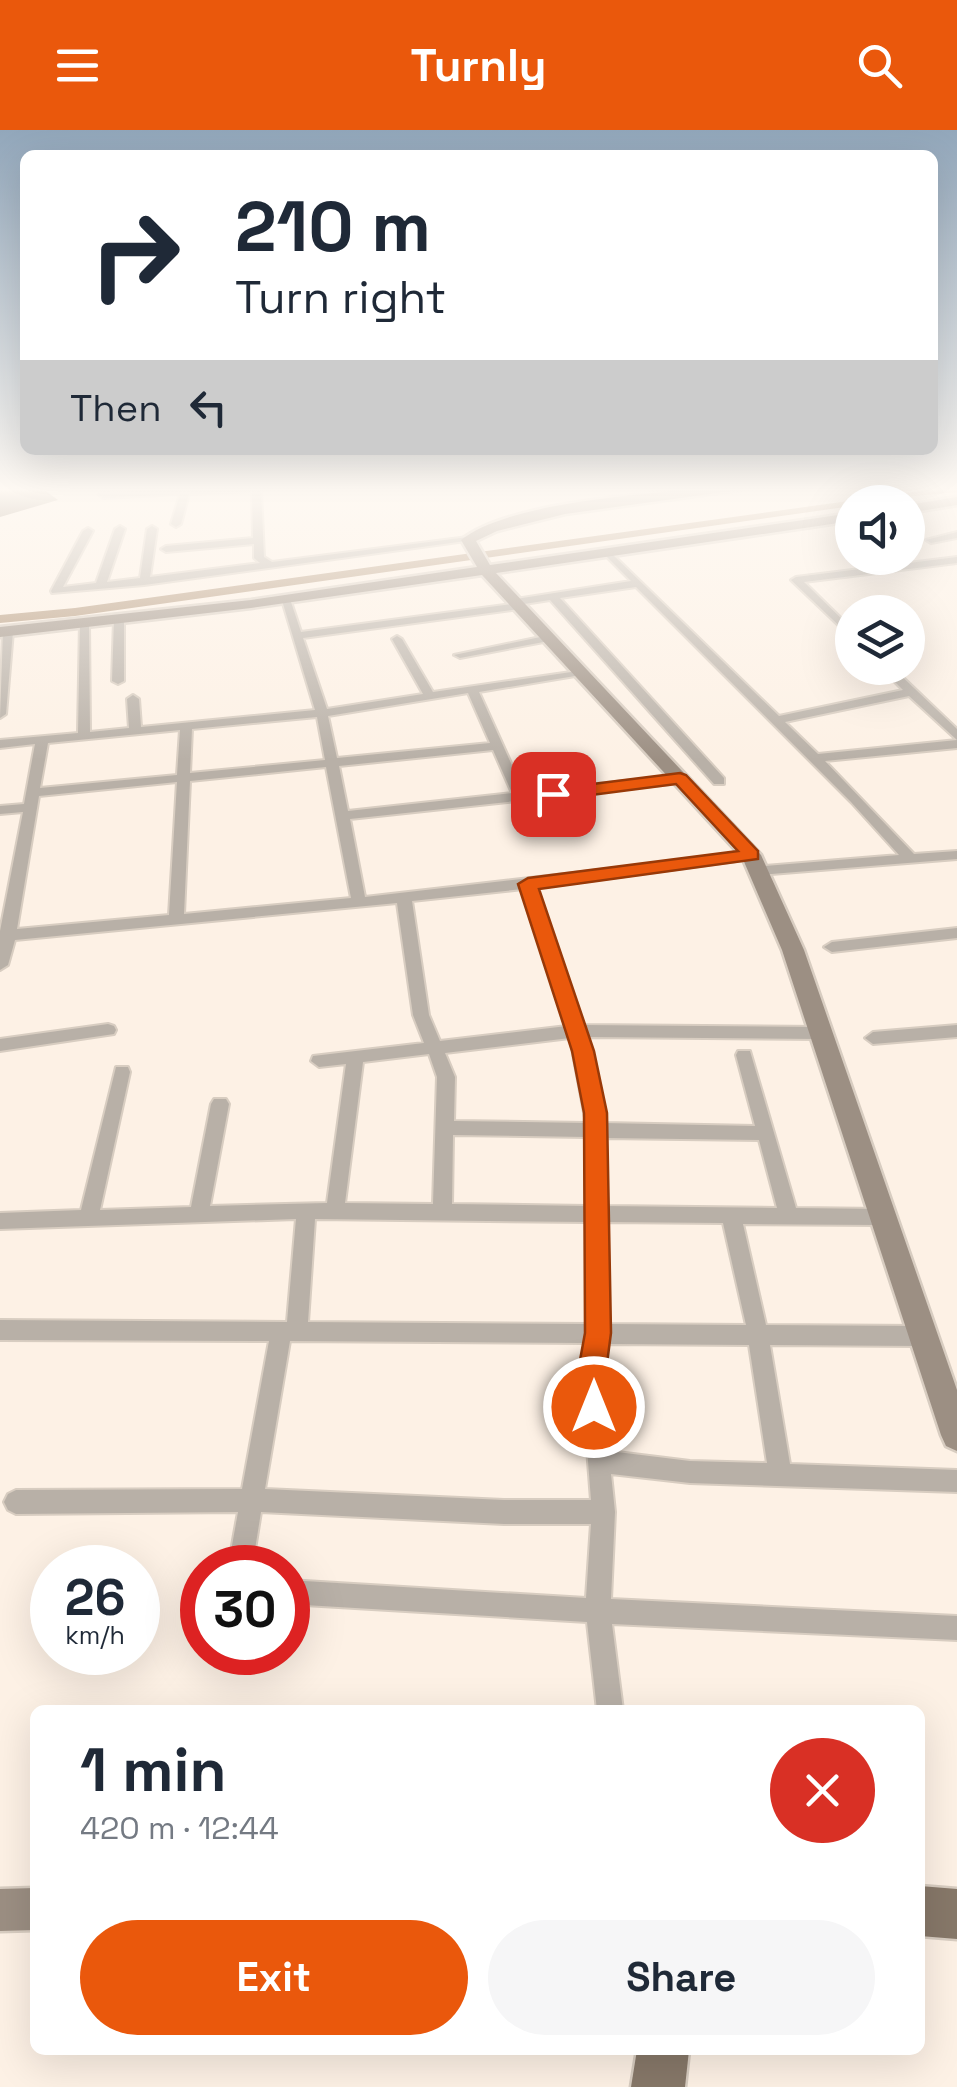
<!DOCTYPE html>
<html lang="en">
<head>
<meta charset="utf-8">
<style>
  body { margin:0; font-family:"Space Grotesk",sans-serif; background:#f6f6f7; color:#1f2937; height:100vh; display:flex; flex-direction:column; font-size:38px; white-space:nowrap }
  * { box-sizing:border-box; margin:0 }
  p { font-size:32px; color:#747a83 }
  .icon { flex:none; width:55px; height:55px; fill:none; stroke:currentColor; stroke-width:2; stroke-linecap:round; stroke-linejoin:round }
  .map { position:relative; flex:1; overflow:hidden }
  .panel { position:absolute; left:30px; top:1575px; width:895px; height:350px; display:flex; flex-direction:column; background:#fff; border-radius:15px; box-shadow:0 10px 40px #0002 }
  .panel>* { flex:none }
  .hud { position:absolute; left:20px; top:20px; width:918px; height:305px; border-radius:15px; box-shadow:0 10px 40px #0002; background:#fff; color:#1f2937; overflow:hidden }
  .tools { position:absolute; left:835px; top:355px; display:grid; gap:20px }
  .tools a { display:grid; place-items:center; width:90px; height:90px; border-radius:50%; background:#fff; box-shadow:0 10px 40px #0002; font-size:50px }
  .speed { position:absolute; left:30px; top:1415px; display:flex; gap:20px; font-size:50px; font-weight:700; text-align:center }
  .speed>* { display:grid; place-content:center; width:130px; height:130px; border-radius:50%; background:#fff; box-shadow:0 10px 40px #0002; line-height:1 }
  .speed small { font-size:25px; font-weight:400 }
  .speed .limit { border:15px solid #d22; background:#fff; color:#111 }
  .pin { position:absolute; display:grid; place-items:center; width:85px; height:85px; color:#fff; margin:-42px; border-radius:20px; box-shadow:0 5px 15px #0006 }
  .me { position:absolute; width:110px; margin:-55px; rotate:0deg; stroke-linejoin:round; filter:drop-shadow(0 0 8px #0008) }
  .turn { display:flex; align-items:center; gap:35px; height:210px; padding:0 50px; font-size:45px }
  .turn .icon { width:130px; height:130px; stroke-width:2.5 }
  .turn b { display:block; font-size:70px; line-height:85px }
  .then { display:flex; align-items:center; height:95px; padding:0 50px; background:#0003; gap:20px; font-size:38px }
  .round { display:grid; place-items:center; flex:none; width:105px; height:105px; border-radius:52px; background:#f6f6f7 }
  .headline { display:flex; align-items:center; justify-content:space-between; height:170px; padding:0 50px }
  h1 { font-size:60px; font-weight:700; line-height:75px }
  .cta { display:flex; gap:20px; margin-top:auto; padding:20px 50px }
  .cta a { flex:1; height:115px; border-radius:60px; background:#ea580c; color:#fff; font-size:40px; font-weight:700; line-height:115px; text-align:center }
  .cta a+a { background:#f6f6f7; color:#1f2937 }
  header { display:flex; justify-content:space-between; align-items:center; height:130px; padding:0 50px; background:#ea580c; color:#fff; font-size:45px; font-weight:700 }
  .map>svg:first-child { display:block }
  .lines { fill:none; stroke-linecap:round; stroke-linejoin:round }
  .canal { fill:#b19477; fill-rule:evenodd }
  .building { fill:#6b5b4a }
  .street-casing { stroke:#d8cdc1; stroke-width:4 }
  .secondary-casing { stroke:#d8cdc1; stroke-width:5 }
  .primary-casing { stroke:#d8cdc1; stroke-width:5 }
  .street { fill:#b8b0a7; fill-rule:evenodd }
  .secondary { fill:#9c8f83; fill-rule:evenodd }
  .primary { fill:#877869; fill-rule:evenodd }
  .route { fill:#ea580c; stroke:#983908; stroke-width:2.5 }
</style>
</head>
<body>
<header><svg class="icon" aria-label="menu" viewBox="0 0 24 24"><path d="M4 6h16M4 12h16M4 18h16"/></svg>Turnly<svg class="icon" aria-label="search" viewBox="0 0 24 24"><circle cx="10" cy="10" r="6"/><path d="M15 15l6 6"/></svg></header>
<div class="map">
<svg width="957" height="1957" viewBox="0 0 957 1957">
  <rect width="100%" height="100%" fill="#fdf1e5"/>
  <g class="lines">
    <path class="canal" d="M 957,356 L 957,362 L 852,372 L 852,376 L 75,486 L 0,493 L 0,485 L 75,478 Z"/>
  </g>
  <path class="building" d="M 0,356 L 39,356 L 58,370 L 0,387 Z"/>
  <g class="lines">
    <defs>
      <g id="street">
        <path d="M 103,356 L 111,356 L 109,362 L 304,356 L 261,360 L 264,427 L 272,432 L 468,407 L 473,410 L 144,455 L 52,463 L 51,461 L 83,401 L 88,398 L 93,401 L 63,457 L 96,453 L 115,399 L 120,396 L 125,399 L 107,452 L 140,448 L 147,399 L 152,396 L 157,399 L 150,447 L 260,433 L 254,428 L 254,414 L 166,422 L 161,419 L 166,416 L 253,408 L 252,361 L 189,364 L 181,394 L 176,397 L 171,394 L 180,364 L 103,368 L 99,365 Z"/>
        <path d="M 957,402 L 957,408 L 931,413 L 926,410 Z"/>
        <path d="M 609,421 L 779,586 L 903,560 L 881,538 L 893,538 L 957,599 L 957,610 L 909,566 L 785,592 L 818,624 L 957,610 L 957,618 L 825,631 L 914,724 L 957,721 L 957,729 L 758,745 L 751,740 L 753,737 L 899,725 L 851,672 L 636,457 L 560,468 L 724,648 L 724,654 L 714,654 L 550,470 L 524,474 L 524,478 L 520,479 L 303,508 L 327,579 L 423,564 L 392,509 L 397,506 L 402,509 L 433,562 L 585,540 L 587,542 L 581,545 L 479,562 L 524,662 L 680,645 L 686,649 L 680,653 L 527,670 L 521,673 L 516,671 L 350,689 L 365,767 L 756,722 L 756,728 L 751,729 L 536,758 L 583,895 L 820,897 L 828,903 L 820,909 L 587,907 L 604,993 L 755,996 L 736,925 L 738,921 L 750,921 L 796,1078 L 882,1079 L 889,1081 L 892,1087 L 889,1093 L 882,1095 L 743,1094 L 766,1195 L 921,1196 L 928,1199 L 931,1206 L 928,1213 L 921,1216 L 770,1215 L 790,1334 L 957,1340 L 957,1362 L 690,1353 L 611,1344 L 615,1382 L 611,1469 L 957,1486 L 957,1510 L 612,1494 L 623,1580 L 597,1580 L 587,1492 L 288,1474 L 288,1450 L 586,1468 L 591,1394 L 504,1394 L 261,1382 L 252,1438 L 228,1438 L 238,1382 L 16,1384 L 8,1380 L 4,1372 L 8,1364 L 16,1360 L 242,1359 L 269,1211 L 0,1210 L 0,1190 L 287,1192 L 296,1089 L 0,1099 L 0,1083 L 81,1080 L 116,937 L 128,937 L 130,942 L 100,1080 L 191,1077 L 211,974 L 214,969 L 226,969 L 229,974 L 210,1076 L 327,1073 L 346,934 L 319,937 L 311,931 L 313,926 L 424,913 L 413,885 L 397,773 L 15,810 L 8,835 L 0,840 L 0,801 L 23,682 L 0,684 L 0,676 L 24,674 L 35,614 L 0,618 L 0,610 L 78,603 L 80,491 L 89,493 L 90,602 L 129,598 L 127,569 L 133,565 L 139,569 L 141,597 L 315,580 L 281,467 L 290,469 L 301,502 L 512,474 L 512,470 L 516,469 L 631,451 L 604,424 ZM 468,563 L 490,613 L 337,628 L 328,586 ZM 317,587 L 325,630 L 190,643 L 192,599 ZM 180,600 L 177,645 L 40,658 L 48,613 ZM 493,620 L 512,663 L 348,681 L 339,636 ZM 326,637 L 351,768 L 184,784 L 190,651 ZM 177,652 L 169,785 L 17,799 L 39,666 ZM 523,759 L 567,896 L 440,911 L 429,885 L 412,771 ZM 570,908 L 586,993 L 454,991 L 455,947 L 445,923 ZM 429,924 L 437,947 L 433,1074 L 345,1073 L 363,932 ZM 453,1005 L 586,1007 L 587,1076 L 452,1074 ZM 604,1008 L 759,1010 L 777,1078 L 606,1076 ZM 315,1089 L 587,1092 L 588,1194 L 308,1192 ZM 606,1092 L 723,1093 L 746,1195 L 608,1194 ZM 290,1211 L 586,1213 L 581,1241 L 591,1370 L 504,1370 L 265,1359 ZM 607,1214 L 749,1215 L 767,1333 L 690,1331 L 609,1321 L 603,1241 Z"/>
        <path d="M 957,427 L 957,433 L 804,452 L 852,499 L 852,508 L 791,450 L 796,447 Z"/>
        <path d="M 119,486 L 124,489 L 124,551 L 118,554 L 112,551 L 114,489 Z"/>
        <path d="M 8,498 L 13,501 L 6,584 L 0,588 L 3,501 Z"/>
        <path d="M 550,505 L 554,506 L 554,510 L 460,528 L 454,525 Z"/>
        <path d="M 957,798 L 957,808 L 832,822 L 824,817 L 832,812 Z"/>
        <path d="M 108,894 L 114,896 L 116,900 L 114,904 L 0,921 L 0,909 Z"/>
        <path d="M 957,895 L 957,907 L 873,914 L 865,908 L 873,902 Z"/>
        <path d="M 212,1522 L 237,1522 L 233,1536 L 224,1540 L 215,1536 Z"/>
      </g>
      <g id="secondary">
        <path d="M 727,356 L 767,356 L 565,384 L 497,401 L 476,411 L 490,435 L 852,383 L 852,391 L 496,443 L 761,725 L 804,820 L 957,1260 L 957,1321 L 946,1316 L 941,1305 L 782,820 L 742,727 L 482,445 L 251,478 L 0,507 L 0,497 L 251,470 L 477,437 L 461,410 C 510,370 662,363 727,356 Z"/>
        <path d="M 957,367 L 957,375 L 908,383 L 908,375 Z"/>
        <path d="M 35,1758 L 35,1800 L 0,1801 L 0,1759 Z"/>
      </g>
      <g id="primary">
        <path d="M 920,1756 L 957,1759 L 957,1809 L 920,1806 Z"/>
        <path d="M 637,1920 L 689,1920 L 685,1957 L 631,1957 Z"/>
      </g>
    </defs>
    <use href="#street" class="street-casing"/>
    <use href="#secondary" class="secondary-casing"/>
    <use href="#primary" class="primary-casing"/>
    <use href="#street" class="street"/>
    <use href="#secondary" class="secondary"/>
    <use href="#primary" class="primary"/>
  </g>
  <linearGradient id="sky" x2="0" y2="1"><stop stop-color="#92a7bb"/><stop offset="0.57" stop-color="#fef9f3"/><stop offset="1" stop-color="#fef9f3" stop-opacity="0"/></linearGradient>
  <rect width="957" height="630" fill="url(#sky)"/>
  <path class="route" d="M 680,643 L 686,645 L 758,721 L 758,729 L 539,759 L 594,921 L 607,983 L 611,1203 L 606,1241 L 609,1277 L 604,1287 L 594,1291 L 585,1287 L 578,1241 L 585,1203 L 584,983 L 572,921 L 518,754 L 528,748 L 738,721 L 676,654 L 553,670 L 544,664 L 553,659 Z"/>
</svg>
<div class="tools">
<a><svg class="icon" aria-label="sound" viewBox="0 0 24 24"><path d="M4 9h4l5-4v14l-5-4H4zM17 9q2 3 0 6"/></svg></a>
<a><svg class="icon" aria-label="layers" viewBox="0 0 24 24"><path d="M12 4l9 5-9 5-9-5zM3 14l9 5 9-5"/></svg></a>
</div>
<div class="speed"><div>26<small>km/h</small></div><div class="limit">30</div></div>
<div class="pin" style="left:553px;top:664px;background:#d93025"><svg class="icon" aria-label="arrive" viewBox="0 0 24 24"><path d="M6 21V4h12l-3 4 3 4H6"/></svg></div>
<svg class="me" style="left:594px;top:1277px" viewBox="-20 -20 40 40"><circle r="17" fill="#ea580c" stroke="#fff" stroke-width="3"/><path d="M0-11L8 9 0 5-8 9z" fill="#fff"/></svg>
<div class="hud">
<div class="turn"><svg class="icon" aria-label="right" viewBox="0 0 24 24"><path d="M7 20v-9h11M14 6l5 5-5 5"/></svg><div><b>210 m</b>Turn right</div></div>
<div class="then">Then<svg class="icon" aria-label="left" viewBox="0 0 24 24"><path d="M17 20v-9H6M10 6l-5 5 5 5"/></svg></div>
</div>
<section class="panel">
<div class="headline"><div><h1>1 min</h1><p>420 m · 12:44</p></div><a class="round" style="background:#d93025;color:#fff"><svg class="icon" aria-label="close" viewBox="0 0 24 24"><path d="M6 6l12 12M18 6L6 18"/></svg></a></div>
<div class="cta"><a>Exit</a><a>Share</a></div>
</section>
</div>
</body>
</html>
